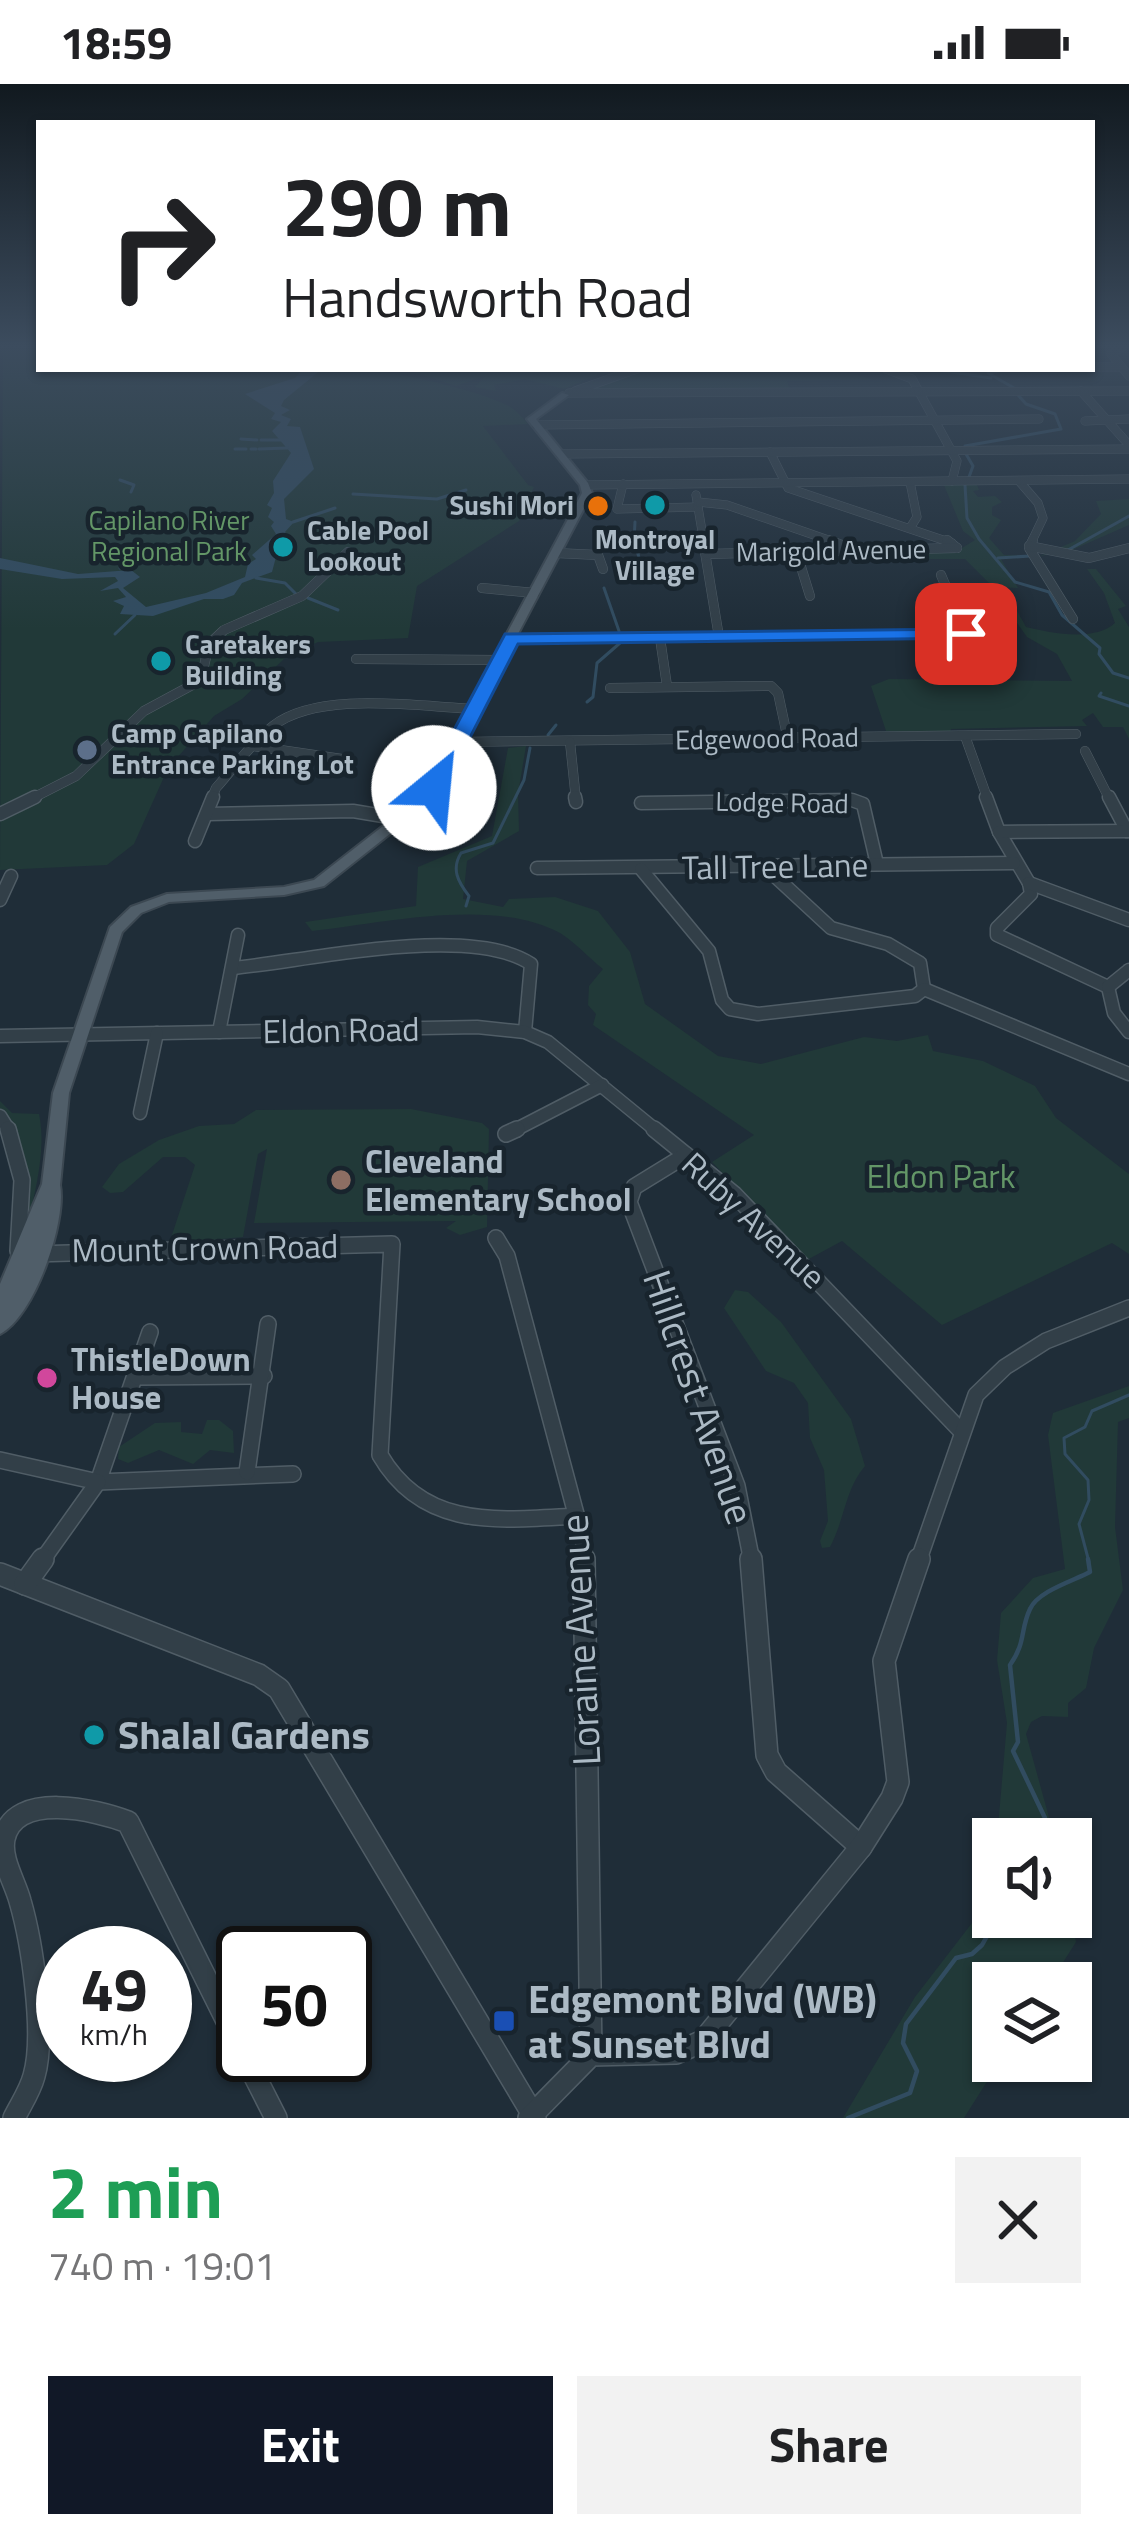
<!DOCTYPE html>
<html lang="en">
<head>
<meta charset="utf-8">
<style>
  body { margin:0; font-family:"Titillium Web",sans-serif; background:#f2f2f2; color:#202124; height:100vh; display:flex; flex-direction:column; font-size:45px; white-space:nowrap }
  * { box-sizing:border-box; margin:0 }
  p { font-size:39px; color:#757577 }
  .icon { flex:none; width:66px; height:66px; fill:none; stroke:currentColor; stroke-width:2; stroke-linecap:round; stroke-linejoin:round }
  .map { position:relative; height:2034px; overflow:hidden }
  .drawer { display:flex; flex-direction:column; background:#fff; flex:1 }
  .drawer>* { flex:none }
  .top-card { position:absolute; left:36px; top:36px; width:1059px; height:252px; border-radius:0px; box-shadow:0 3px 9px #0004; background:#fff; color:#202124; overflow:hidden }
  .tools { position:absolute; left:972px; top:1734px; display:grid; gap:24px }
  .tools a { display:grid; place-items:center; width:120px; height:120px; border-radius:0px; background:#fff; box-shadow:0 3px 9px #0004; font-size:60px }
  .speed { position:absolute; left:36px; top:1842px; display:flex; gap:24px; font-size:60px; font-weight:700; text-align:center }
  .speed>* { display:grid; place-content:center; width:156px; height:156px; border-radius:50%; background:#fff; box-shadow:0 3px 9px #0004; line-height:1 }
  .speed small { font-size:30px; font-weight:400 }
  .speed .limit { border:6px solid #111; border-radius:18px; background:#fff; color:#111 }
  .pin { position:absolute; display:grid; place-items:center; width:102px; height:102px; color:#fff; margin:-51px; border-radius:24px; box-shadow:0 6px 18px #0006 }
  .me { position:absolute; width:132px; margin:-66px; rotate:28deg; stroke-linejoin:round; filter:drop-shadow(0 0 9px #0008) }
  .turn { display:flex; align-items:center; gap:42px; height:252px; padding:0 48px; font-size:54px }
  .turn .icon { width:156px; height:156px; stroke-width:2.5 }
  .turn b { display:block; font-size:84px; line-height:102px }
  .round { display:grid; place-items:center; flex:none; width:126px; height:126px; border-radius:0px; background:#f2f2f2 }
  .head { display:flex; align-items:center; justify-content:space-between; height:204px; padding:0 48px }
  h1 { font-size:72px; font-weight:700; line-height:90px; color:#1e9e55 }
  .button { display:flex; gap:24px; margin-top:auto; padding:24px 48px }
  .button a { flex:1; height:138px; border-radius:0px; background:#111827; color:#fff; font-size:48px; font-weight:700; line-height:138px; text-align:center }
  .button a+a { background:#f2f2f2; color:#202124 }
  .status { display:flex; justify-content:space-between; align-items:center; height:84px; padding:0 60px; background:#fff; direction:ltr }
  .status svg { height:33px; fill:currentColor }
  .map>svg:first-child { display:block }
  .green { fill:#213938 }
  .water { fill:#314c60 }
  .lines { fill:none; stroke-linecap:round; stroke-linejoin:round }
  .stream-far1 { stroke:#314c60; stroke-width:3 }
  .stream { stroke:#314c60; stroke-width:4.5 }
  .minor-far4-casing { stroke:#505d66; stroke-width:9 }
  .minor-far3-casing { stroke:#505d66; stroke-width:10 }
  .minor-far2-casing { stroke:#505d66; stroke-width:15 }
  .minor-far1-casing { stroke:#505d66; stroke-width:18 }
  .minor-casing { stroke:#505d66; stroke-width:24 }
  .major-casing { stroke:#3c4852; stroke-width:4 }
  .minor-far4 { stroke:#323f48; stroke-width:8 }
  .minor-far3 { stroke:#323f48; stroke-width:9 }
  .minor-far2 { stroke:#323f48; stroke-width:12 }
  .minor-far1 { stroke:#323f48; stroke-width:15 }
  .minor { stroke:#323f48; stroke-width:21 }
  .major { fill:#505e69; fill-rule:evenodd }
  .route { fill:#1a73e8; stroke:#114b97; stroke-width:3 }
  .culture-dot { fill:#0f9aa8; stroke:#18242d; stroke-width:4.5 }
  .food-dot { fill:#e8710a; stroke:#18242d; stroke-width:4.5 }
  .service-dot { fill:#5c6f8a; stroke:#18242d; stroke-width:4.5 }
  .education-dot { fill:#8d6e63; stroke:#18242d; stroke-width:4.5 }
  .hotel-dot { fill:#d1479c; stroke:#18242d; stroke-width:4.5 }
  .transit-dot { fill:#1a4fb4; stroke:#18242d; stroke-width:4.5 }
  .labels { text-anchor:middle; stroke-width:9; stroke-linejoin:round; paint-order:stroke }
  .far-poi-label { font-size:27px; font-weight:bold; fill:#acbac5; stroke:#18242d; text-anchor:start }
  .far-park-label { font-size:27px; fill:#639667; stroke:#18242d }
  .far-street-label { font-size:27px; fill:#acbac5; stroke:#18242d }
  .street-label { font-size:33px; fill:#acbac5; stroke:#18242d }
  .poi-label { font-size:33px; font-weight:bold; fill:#acbac5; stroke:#18242d; text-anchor:start }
  .park-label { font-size:33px; fill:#639667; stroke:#18242d }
  .near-street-label { font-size:39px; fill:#acbac5; stroke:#18242d }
  .near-poi-label { font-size:39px; font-weight:bold; fill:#acbac5; stroke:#18242d; text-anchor:start }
</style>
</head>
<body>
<div class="status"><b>18:59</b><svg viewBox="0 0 49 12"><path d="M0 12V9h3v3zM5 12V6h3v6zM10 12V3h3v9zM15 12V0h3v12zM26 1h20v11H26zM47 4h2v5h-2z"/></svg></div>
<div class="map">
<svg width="1129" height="2034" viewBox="0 0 1129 2034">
  <rect width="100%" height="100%" fill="#1f2d38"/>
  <g class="green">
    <path d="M 3,260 L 39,260 L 39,285 L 303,285 L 300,287 L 314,290 C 342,271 476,305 507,321 C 516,326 522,333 528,340 L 483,342 L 528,401 L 534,403 L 519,437 L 417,502 L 408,554 L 318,558 L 284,575 L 242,615 L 214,632 L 168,684 L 134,760 L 107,781 L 0,786 Z"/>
    <path d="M 376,285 L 496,285 L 505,290 L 498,285 L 612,285 L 564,305 L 525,295 L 494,301 L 496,307 L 475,303 L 485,292 L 456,302 L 414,288 Z"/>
    <path d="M 648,285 L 837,285 L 874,296 L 787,297 L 790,307 L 583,307 Z"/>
    <path d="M 944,401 L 977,401 L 979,406 L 973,407 L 978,413 L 995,412 L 1002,418 L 992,423 L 992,431 L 1001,436 L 989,454 L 1004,471 L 1034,472 L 1001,475 L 1018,504 L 993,503 L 965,475 L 917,475 L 914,469 L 957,467 L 975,456 L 963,447 Z"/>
    <path d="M 1129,415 L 1129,441 L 1072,466 L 1040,472 L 1075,457 L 1101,430 L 1096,417 Z"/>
    <path d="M 1087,485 L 1096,485 L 1126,522 L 1118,525 L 1129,543 L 1129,655 L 1123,643 L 1103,643 L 1093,629 L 1082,636 L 1087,642 L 951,645 L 950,649 L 886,647 L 871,602 L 889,595 L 1072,597 L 1057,570 L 1027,553 L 993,505 L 1005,505 L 1026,543 C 1051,549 1094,558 1115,539 L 1104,509 Z"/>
    <path d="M 526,662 L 518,710 L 519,747 L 467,777 L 463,815 L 503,823 L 509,815 L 555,813 L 598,827 L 630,868 L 645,920 L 718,972 L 761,980 L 864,953 L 897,957 L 928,951 L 933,967 L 983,977 L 1035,1002 L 1056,1034 L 1129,1090 L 1129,1170 L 1112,1159 L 942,1241 L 842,1157 L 807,1176 L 712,1078 L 754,1051 L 593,941 L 596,930 L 588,921 L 589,902 L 603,885 C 589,874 575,858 560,849 C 494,813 383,839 312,847 L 305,838 L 416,822 L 418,783 L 492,752 L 508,664 Z"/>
    <path d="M 0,1017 L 12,1029 L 39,1030 C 47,1067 34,1113 25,1150 C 26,1107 34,1062 0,1031 Z"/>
    <path d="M 411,1025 L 482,1039 L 489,1045 L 487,1143 L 460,1151 L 446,1144 L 456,1137 L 254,1139 L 267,1065 L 258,1070 L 243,1153 L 169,1160 L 195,1081 L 185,1073 L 163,1073 L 123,1108 L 110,1109 L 102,1103 L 119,1080 L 159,1056 L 199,1042 L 234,1040 L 256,1026 Z"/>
    <path d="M 735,1206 L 748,1208 L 781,1238 L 851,1335 L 865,1382 C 845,1405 845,1435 830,1463 L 822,1464 L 820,1457 L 828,1437 L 824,1386 L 810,1354 L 808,1319 L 794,1299 L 766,1287 L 724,1224 Z"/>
    <path d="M 1129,1302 L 1129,1334 L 1118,1338 L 1115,1443 L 1123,1506 L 1094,1564 L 1086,1604 L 1068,1619 L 1068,1633 L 1042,1632 L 1031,1638 L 1026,1650 L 1055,1755 L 997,1755 L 1007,1639 L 997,1576 L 1001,1529 L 1033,1494 L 1065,1485 L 1048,1351 L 1053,1329 Z"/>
    <path d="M 207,1336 L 219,1336 L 233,1347 L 234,1369 L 210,1366 L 193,1380 L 159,1366 L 128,1379 L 118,1375 L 119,1363 L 155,1339 L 181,1338 L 181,1348 L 202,1350 Z"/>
    <path d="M 993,1800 L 993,1833 L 1071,1833 L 1076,1858 L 1050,1899 L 993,1899 L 993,1977 L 1000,1977 L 964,2034 L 843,2034 L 915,1913 L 992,1813 Z"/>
  </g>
  <path class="water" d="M 303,285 L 322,285 L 284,316 L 281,322 L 290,326 L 281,331 L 291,335 L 287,342 L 300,343 L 314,385 L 284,415 L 286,435 L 294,438 L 285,448 L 289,454 L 271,466 L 276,473 L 272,488 L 242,499 L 234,511 L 223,515 L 204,515 L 153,532 L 120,530 L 124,522 L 113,517 L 126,513 L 118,504 L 100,507 L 118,497 L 115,493 L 62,495 L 0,485 L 0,474 L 78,490 L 131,486 L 140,493 L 123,504 L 146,523 L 206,509 L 245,493 L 248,480 L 256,475 L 252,471 L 276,450 L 271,442 L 274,438 L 268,433 L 272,424 L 267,421 L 274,409 L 273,397 L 291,369 L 272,347 L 281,338 L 271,335 L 275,329 L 245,310 L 295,294 Z"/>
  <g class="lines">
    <g class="stream-far1">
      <path d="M 931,285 L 991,294"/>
      <path d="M 1011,285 L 988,289 L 1014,304"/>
      <path d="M 241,355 L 257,356"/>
      <path d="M 261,356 L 283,356"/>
      <path d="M 965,362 L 1061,345 L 1055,330 L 1026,320 L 1018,311"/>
      <path d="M 235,365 L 246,365"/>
      <path d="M 251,365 L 256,365"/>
      <path d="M 259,365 L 287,364"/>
      <path d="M 966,370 L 973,382 L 969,393"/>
      <path d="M 120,396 L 134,401 L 131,408"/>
      <path d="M 965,401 L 967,434 L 979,455 L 1015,498 L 1049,508 L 1062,531 L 1100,564 L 1099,570 L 1113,589 L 1129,594"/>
      <path d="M 353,410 L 437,415 L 466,406"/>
      <path d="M 293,438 L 335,424"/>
      <path d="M 635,438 L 634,456 L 644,491"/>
      <path d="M 1068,466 L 1129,432"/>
      <path d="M 998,474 L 1030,472"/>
      <path d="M 120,484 L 149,468"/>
      <path d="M 256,494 L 285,499 L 296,510"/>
      <path d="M 604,504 L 619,547"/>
      <path d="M 308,514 L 338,526"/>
      <path d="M 115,550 L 135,531"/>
      <path d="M 1101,609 L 1099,612 L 1129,622"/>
      <path d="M 587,618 L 593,613 L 597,579 L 620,559"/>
      <path d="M 548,651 L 556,641"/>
      <path d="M 466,822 L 469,812 C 458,798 451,785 461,769 L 493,759 L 524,696 L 530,664"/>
      <path d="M 1089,1478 L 1079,1440 L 1089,1416 L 1088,1396 L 1065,1370 L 1064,1354 L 1085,1343 L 1092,1327 L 1129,1311"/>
    </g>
    <g class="stream">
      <path d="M 1045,1755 L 1045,1734 L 1013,1667 L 1018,1658 L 1010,1581 C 1026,1559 1020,1546 1030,1525 C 1038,1507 1073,1497 1090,1488 L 1088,1475"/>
      <path d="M 848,2034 L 910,2009 L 917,1987 L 903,1959 L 906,1940 L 956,1874 L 972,1870 L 982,1861 L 998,1833"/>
    </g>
    <defs>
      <g id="minor-far4">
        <path d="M 1127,260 L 1111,270 L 1129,292"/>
        <path d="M 1092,283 L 1121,283"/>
        <path d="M 886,285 L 912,295 L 957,377 L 952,397"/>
        <path d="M 575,307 L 637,285"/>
        <path d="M 1081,307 L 1129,361"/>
        <path d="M 569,309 L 1129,307"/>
        <path d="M 1085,337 L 1129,335"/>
        <path d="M 536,341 L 1039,335"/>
        <path d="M 770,368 L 788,404 L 952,459"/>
        <path d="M 560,370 L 1129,365"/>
        <path d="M 1019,397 L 1038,419 L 1043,434 L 1031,459"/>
        <path d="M 910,398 L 917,433 L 910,444"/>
        <path d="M 623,400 L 617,425 L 698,423"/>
        <path d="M 585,401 L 1129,395"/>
        <path d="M 696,411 L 704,459"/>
        <path d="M 698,418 L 727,421 L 837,459"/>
      </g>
      <g id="minor-far3">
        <path d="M 703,456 L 719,553"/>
        <path d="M 828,456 L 850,464"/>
        <path d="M 947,456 L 957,464"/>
        <path d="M 1033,456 L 1029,464 L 1073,535"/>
        <path d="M 1029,462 L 1089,474 L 1129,464"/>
        <path d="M 556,469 L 598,471 L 603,485"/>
        <path d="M 706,470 L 957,464"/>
        <path d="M 797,470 L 810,512"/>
        <path d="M 941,491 L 966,550"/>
        <path d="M 482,504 L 535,509"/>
        <path d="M 512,554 L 1008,549"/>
        <path d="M 660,554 L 667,602"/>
        <path d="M 356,575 L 500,576"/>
        <path d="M 610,604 L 771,602 L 778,609 L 788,656"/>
        <path d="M 965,652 L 988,716"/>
        <path d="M 458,658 L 1076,650"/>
        <path d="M 570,658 L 576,716"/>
        <path d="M 253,662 L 342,675"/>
        <path d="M 1085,667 L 1110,716"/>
        <path d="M 29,716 L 76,692 L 144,627 L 194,600 L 202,591 L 209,560 L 224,546 L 302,512 L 348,468"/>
        <path d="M 211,716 L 216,704 C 234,684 252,658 273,642 C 319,606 421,623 476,625"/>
      </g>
      <g id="minor-far2">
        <path d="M 575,713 L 576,718"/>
        <path d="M 986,713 L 999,748 L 1029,799"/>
        <path d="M 1109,713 L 1127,747"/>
        <path d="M 641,719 L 852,716 L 863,720 L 877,780"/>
        <path d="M 0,730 L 35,713"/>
        <path d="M 208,730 L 353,727 L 401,735"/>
        <path d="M 999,748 L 1129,747"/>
        <path d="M 195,757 L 213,713"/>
        <path d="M 765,783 L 831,844 L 888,860 L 920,879 L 924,905"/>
        <path d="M 537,784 L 1014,779"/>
        <path d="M 641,785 L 709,867 L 722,916 L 730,925 L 758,930 L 915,912 L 924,905 L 1129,990"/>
        <path d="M 1029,799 L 1031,810 L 997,844 L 997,851 L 1108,903"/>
        <path d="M 1029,799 L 1129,836"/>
        <path d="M 0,816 L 11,792"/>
        <path d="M 233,884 C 308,877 469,839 531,880 L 525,948"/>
        <path d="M 1108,903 L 1114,929 L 1129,948"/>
        <path d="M 1108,903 L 1129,886"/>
        <path d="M 219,948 L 238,851"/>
        <path d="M 0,952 L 477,943 L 525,948 L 548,958 L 658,1048"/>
        <path d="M 140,1029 L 157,949"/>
        <path d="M 0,1032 L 10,1048"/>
        <path d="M 511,1048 L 602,1001"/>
      </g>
      <g id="minor-far1">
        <path d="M 8,1045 L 22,1096 L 18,1167"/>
        <path d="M 654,1045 L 734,1110 L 962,1348"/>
        <path d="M 506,1050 L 517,1045"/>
        <path d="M 686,1071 L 634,1103 L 629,1118 L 737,1402 L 752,1478"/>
        <path d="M 496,1154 L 507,1172 L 584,1460 L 584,1478"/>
        <path d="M 34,1170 L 392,1160 L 380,1371 C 424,1447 500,1436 577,1432"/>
        <path d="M 150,1248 L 98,1398 L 293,1390"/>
        <path d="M 137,1293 L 264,1292"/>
        <path d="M 0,1376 L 98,1398 L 41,1478"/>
        <path d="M 247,1388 L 268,1240"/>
        <path d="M 918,1478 L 976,1311 L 1005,1283 L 1046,1257 L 1129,1224"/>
      </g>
      <g id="minor">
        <path d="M 584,1475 L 591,1971"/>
        <path d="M 751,1475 L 767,1671 L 776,1688 L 861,1763"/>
        <path d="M 0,1490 L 259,1591 L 279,1605 L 535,2034"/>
        <path d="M 25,1500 L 43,1475"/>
        <path d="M 244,1971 L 276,2034"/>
        <path d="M 14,2034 C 21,2020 30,2007 34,1992 C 46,1951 32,1858 20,1817 C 15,1798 0,1775 4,1755 C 14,1706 97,1726 128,1738 L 243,1969"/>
        <path d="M 529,2034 L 591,1971 L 676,1969 L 703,1957 L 861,1763 L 892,1714 L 898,1698 L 884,1577 L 919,1475"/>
      </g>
      <path id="major" d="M 562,309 L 569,311 L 536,335 L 588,399 L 592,409 L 429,719 L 324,802 L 284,811 L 169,818 L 141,829 L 122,848 L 69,1009 L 60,1101 C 67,1138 34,1233 0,1250 L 0,1200 L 42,1100 L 53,1009 L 110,843 L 131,823 L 167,810 L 284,803 L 314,796 L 419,714 L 582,409 L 580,401 L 527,335 Z"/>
    </defs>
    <use href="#minor-far4" class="minor-far4-casing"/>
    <use href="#minor-far3" class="minor-far3-casing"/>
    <use href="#minor-far2" class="minor-far2-casing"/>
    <use href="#minor-far1" class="minor-far1-casing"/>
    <use href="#minor" class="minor-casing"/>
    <use href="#major" class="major-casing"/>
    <use href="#minor-far4" class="minor-far4"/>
    <use href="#minor-far3" class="minor-far3"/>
    <use href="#minor-far2" class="minor-far2"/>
    <use href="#minor-far1" class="minor-far1"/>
    <use href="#minor" class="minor"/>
    <use href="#major" class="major"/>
  </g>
  <linearGradient id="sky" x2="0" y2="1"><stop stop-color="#11191f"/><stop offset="0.48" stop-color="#3c4c5e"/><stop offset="1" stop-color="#3c4c5e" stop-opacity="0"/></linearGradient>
  <rect width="1129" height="545" fill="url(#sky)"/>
  <path class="route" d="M 966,545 L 973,546 L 973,554 L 518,560 L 444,704 L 434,711 L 423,704 L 505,550 Z"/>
  <g class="culture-dot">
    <circle cx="655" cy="421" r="12"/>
    <circle cx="283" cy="463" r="12"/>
    <circle cx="161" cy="577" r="12"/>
    <circle cx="94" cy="1651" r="12"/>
  </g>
  <circle class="food-dot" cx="598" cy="422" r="12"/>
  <circle class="service-dot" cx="87" cy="666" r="12"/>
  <circle class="education-dot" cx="341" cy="1096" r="12"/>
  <circle class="hotel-dot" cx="47" cy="1294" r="12"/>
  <rect class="transit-dot" x="492" y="1925" width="24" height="24" rx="6"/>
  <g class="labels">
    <g class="far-poi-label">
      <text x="574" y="431" text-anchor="end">Sushi Mori</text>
      <text x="307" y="456">Cable Pool<tspan x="307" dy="31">Lookout</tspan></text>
      <text x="655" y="465" text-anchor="middle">Montroyal<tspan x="655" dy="31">Village</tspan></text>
      <text x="185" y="570">Caretakers<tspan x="185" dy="31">Building</tspan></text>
      <text x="111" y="659">Camp Capilano<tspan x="111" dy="31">Entrance Parking Lot</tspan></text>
    </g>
    <g class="far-park-label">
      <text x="169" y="446">Capilano River<tspan x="169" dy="31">Regional Park</tspan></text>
    </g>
    <g class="far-street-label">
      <text transform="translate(831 467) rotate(-1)" y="9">Marigold Avenue</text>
      <text transform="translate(767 655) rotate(-1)" y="9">Edgewood Road</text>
      <text transform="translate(782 719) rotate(1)" y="9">Lodge Road</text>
    </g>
    <g class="street-label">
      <text transform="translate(775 782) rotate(-1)" y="12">Tall Tree Lane</text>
      <text transform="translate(341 946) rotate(-1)" y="12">Eldon Road</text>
      <text transform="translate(754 1136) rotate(43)" y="12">Ruby Avenue</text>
      <text transform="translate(205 1164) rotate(-1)" y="12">Mount Crown Road</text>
    </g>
    <g class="poi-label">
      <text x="365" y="1089">Cleveland<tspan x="365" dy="38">Elementary School</tspan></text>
      <text x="71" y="1287">ThistleDown<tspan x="71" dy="38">House</tspan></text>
    </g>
    <g class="park-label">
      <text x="941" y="1104">Eldon Park</text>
    </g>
    <g class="near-street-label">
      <text transform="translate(699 1313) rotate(71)" y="14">Hillcrest Avenue</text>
      <text transform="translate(580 1556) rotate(-93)" y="14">Loraine Avenue</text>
    </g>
    <g class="near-poi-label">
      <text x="118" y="1665">Shalal Gardens</text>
      <text x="528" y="1929">Edgemont Blvd (WB)<tspan x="528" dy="45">at Sunset Blvd</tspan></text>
    </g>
  </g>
</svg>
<div class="tools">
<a><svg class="icon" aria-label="sound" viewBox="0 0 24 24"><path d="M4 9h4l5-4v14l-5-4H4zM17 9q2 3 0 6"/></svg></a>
<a><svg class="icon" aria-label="layers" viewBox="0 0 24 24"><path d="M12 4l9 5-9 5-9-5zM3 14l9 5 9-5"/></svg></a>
</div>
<div class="speed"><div>49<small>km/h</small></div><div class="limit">50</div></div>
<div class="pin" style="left:966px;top:550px;background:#d93025"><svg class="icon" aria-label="arrive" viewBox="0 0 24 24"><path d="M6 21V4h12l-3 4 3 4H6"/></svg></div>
<svg class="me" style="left:434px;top:704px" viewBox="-20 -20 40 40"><circle r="19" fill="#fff"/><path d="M0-13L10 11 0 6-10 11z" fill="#1a73e8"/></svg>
<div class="top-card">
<div class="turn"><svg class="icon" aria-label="right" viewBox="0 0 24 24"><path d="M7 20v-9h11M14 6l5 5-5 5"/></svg><div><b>290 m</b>Handsworth Road</div></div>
</div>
</div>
<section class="drawer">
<div class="head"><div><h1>2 min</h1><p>740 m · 19:01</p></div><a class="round"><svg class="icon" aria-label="close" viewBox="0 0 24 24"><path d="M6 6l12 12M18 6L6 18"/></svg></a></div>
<div class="button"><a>Exit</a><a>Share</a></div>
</section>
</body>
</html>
